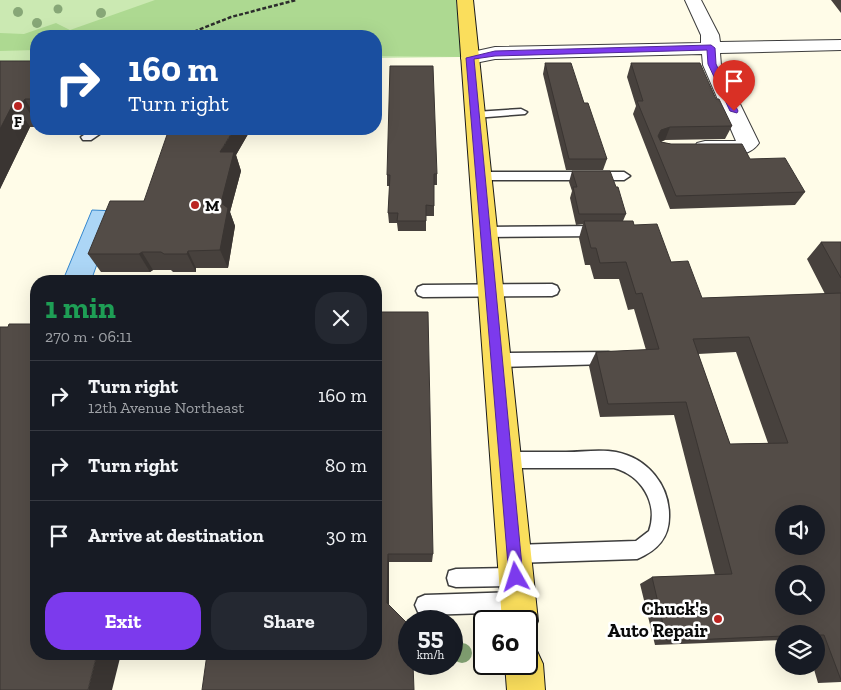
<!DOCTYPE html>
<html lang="en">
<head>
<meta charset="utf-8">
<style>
  body { margin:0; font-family:"Zilla Slab",serif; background:#242831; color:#f1f3f6; height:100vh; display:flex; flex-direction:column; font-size:19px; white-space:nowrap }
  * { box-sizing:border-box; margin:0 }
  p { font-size:16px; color:#9ea1a6 }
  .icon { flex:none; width:28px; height:28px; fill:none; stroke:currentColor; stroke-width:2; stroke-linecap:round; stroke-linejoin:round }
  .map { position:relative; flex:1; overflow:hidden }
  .panel { position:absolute; left:30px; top:275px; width:352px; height:385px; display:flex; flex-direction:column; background:#171b24; border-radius:20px; box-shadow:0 5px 20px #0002 }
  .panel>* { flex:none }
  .hud { position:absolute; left:30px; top:30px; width:352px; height:105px; border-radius:20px; box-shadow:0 5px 20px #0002; background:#1a4fa0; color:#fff; overflow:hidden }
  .controls { position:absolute; left:775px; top:505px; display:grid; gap:10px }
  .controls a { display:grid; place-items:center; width:50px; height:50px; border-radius:50%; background:#171b24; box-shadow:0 5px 20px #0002; font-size:25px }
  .speed { position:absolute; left:398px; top:610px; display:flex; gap:10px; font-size:25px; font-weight:700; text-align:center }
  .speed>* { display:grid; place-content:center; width:65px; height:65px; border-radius:50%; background:#171b24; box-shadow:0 5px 20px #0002; line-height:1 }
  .speed small { font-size:12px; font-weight:400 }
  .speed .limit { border:2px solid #111; border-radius:8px; background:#fff; color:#111 }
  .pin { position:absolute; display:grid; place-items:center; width:42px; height:42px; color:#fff; margin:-51px -21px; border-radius:50% 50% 50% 0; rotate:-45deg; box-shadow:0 0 5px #0007 }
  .pin .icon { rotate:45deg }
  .me { position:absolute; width:55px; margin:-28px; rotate:354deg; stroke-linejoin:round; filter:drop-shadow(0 0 4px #0008) }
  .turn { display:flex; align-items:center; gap:18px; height:105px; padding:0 15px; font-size:22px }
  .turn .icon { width:65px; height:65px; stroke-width:2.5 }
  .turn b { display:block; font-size:35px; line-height:42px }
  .round { display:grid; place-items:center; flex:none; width:52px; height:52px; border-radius:20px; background:#242831 }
  .overview { display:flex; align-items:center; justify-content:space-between; height:85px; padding:0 15px }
  h1 { font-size:30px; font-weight:800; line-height:38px; color:#1e9e55 }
  .action { display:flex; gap:10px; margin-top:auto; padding:10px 15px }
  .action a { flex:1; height:58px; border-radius:20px; background:#7c3aed; color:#fff; font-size:20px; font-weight:800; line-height:58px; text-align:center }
  .action a+a { background:#242831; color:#f1f3f6 }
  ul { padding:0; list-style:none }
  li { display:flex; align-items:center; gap:15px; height:70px; padding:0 15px; border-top:1px solid #363941 }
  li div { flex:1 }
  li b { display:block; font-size:19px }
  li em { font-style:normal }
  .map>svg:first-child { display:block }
  .green { fill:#cbe9b2 }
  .forest { fill:#add991 }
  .water { fill:#acd6f6; stroke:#3386ce }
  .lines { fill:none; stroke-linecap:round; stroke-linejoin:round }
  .lane-casing { stroke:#3d3d3d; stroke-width:3 }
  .street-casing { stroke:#3d3d3d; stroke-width:2 }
  .primary-casing { stroke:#1b1b1b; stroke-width:2 }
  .path { stroke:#2c2c2c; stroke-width:2.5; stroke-dasharray:4 2; stroke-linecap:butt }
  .lane { fill:#fff; fill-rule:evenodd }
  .street { fill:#fff; fill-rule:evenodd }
  .primary { fill:#fade5c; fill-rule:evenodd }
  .tree { fill:#87a777 }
  .wall { fill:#47413d; fill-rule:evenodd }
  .shaded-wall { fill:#3a3532 }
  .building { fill:#534c47; stroke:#3a3532; fill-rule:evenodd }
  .route { fill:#7c3aed; stroke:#51269a }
  .poi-dot { fill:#bb2522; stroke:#fff; stroke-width:2 }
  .labels { text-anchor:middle; stroke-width:5; stroke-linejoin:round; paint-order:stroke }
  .far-poi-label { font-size:14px; font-weight:bold; fill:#0a0a0a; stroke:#fff }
  .poi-label { font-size:16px; font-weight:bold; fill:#0a0a0a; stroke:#fff; text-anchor:start }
  .near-poi-label { font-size:19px; font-weight:bold; fill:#0a0a0a; stroke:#fff; text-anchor:end }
</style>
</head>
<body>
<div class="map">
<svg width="841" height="690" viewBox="0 0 841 690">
  <rect width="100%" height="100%" fill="#fffce8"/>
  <path class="green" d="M 0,0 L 456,0 L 462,57 L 376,58 L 376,36 L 36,36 L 36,63 L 0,63 Z"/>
  <path class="forest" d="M 155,0 L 456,0 L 462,57 L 376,56 L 376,36 L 36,36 L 36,50 L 0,51 L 0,33 L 24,34 L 56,23 L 70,30 Z"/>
  <path class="water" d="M 92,210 L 116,211 L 91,281 L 63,280 Z"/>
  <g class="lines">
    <defs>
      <g id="lane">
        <path d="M 521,109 L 527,112 L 525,114 L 475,118 L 469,115 L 475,112 Z"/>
        <path d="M 93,129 L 107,129 L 91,140 L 83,140 L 81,137 Z"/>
        <path d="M 480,172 L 624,172 L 630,176 L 624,180 L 480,180 L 474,176 Z"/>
        <path d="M 601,226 L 606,228 L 608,231 L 606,234 L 601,236 L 485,237 L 480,235 L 478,232 L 480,229 L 485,227 Z"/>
        <path d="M 552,284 L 557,286 L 559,290 L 557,294 L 552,296 L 423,297 L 418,295 L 416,291 L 418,287 L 423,285 Z"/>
        <path d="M 608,352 L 613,353 L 616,358 L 613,363 L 608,364 L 497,367 L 492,365 L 489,360 L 492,355 L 497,353 Z"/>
        <path d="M 505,452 C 525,452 546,452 566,452 C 582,452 600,449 616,452 C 647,458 670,485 669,517 C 669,539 656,551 637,559 L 514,563 L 507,561 L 505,554 L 507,547 L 514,545 L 636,541 L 649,531 C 659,503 641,475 614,468 L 505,468 L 499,466 L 497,460 L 499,454 Z"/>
        <path d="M 516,568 L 523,570 L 525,577 L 523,584 L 516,586 L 456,587 L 449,585 L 447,578 L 449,571 L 456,569 Z"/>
        <path d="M 518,592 L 525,595 L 528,602 L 525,609 L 518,612 L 425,615 L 418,612 L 415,605 L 418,598 L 425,595 Z"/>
      </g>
      <path id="street" d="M 685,0 L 701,0 L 719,35 L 720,42 L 841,40 L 841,50 L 720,53 L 721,65 L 759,143 C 748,160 715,158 697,153 L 694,148 L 697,143 L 705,141 L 736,141 L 703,65 L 702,54 L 495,59 L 470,64 L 463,62 L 461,58 L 463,54 L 495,47 L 701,43 L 701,35 Z"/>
      <g id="primary">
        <path d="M 457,0 L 473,0 L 538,621 L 533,634 L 526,636 L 526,621 L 502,621 Z"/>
        <path d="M 526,646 L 537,651 L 543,664 L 545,690 L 507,690 L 505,664 L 526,664 Z"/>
      </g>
    </defs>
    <use href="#lane" class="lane-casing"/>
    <use href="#street" class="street-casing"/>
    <use href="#primary" class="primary-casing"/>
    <path class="path" d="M 183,36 L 231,17 L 296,0"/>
    <use href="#lane" class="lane"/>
    <use href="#street" class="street"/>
    <use href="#primary" class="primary"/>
  </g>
  <g class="tree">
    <circle cx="58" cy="9" r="4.5"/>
    <circle cx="18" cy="12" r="5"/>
    <circle cx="101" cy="13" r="5"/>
    <circle cx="37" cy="23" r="5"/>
    <circle cx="462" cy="653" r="10"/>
  </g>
  <g class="wall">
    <path d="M 831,0 L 841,0 L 841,13 Z"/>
    <path d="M 0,61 L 36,61 L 36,127 L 30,127 L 0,189 Z"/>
    <path d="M 545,63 L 584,103 L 607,159 L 603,170 L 566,170 L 543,74 Z"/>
    <path d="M 631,63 L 716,99 L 732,126 L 725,139 L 665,140 L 661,142 L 671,144 L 750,159 L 805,192 L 795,205 L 670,209 L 633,114 L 636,106 L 627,77 Z"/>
    <path d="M 251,129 L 236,155 L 241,171 L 230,212 L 235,226 L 228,268 L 196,268 L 196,272 L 173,272 L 171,270 L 153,270 L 150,272 L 101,272 L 88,254 L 144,201 Z"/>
    <path d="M 572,171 L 616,187 L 626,214 L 623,221 L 634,225 L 671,262 L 702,298 L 825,294 L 807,259 L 821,242 L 841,242 L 841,682 L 818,683 L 813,666 L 816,666 L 816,634 L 784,634 L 784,640 L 655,645 L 640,584 L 652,577 L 715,575 L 674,415 L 600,417 L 589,366 L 596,352 L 646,350 L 634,309 L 628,310 L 619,279 L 594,279 L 590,265 L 585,265 L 579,238 L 583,224 L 576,225 L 570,198 L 572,191 L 569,182 ZM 736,352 L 768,443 L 730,444 L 698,354 Z"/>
    <path d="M 437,174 L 437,185 L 434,185 L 434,216 L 426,216 L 426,231 L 398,231 L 397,223 L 389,223 L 388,213 L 390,186 L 387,186 L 387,175 Z"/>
    <path d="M 376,312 L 433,554 L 432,562 L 389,562 L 389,604 L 376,654 Z"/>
  </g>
  <g class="shaded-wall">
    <path d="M 25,99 L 36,118 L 36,123 L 23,102 Z"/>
    <path d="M 14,102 L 30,127 L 0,189 L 0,129 Z"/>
    <path d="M 670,127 L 665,140 L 655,143 L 661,130 Z"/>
    <path d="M 234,129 L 251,129 L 236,155 L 241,171 L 230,212 L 235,226 L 228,268 L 220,250 L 221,203 L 220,152 Z"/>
    <path d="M 188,251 L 196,268 L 196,272 L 187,254 Z"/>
    <path d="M 142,252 L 153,270 L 150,272 L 139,254 Z"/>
    <path d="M 388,554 L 389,562 L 389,609 L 387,603 Z"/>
    <path d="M 97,654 L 121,654 L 112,690 L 88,690 Z"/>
  </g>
  <g class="building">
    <path d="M 0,61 L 36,61 L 36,99 L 25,99 L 23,102 L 14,102 L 0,129 Z"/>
    <path d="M 545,63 L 571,63 L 584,103 L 588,103 L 607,159 L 569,159 Z"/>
    <path d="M 631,63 L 700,63 L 716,99 L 719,99 L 732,126 L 670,127 L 661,130 L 658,136 L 661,142 L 671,144 L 742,144 L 750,159 L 785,158 L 805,192 L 676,196 L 637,101 L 643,101 Z"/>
    <path d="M 390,66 L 433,66 L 437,174 L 434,174 L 434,206 L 426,205 L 426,221 L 397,221 L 398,213 L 388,213 L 390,175 L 387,175 Z"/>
    <path d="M 169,129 L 234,129 L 220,152 L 234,152 L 221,203 L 228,208 L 220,250 L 188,251 L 187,254 L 164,254 L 161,252 L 142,252 L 139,254 L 88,254 L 110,201 L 144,201 Z"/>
    <path d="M 572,171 L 610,171 L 616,187 L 618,187 L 626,214 L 579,214 L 573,187 L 577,187 Z"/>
    <path d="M 584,221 L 633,221 L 634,225 L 657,224 L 671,262 L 688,261 L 702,298 L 841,293 L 841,680 L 824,635 L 816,635 L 816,634 L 784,634 L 784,636 L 667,641 L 652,577 L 732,574 L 686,402 L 608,404 L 596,352 L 659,349 L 642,293 L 636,294 L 626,262 L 600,263 L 596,248 L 591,248 ZM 749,337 L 788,443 L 730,444 L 693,339 ZM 784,514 L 816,514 L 816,546 L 784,546 ZM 784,574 L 816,574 L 816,606 L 784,606 Z"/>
    <path d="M 821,242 L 841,242 L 841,278 Z"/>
    <path d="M 376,312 L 428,312 L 433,554 L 388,554 L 387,603 L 409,625 L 409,664 L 413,664 L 414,690 L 202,690 L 207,654 L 376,654 Z"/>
    <path d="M 9,324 L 36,324 L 36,654 L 97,654 L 88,690 L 0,690 L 0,327 L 8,327 Z"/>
  </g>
  <path class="route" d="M 711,45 L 715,48 L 716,64 L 738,111 L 737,113 L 730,111 L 708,64 L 707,50 L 495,56 L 474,59 L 523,577 L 521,582 L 516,584 L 511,582 L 509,577 L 466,58 L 495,51 Z"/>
  <g class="poi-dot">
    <circle cx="18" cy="106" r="5"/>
    <circle cx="195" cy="205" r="5"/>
    <circle cx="718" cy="619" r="5"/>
  </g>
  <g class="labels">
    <g class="far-poi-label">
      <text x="18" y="127">F</text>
    </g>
    <g class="poi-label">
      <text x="205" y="211">M</text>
    </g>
    <g class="near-poi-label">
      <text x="708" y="615">Chuck's<tspan x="708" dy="22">Auto Repair</tspan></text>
    </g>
  </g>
</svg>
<div class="controls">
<a><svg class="icon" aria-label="sound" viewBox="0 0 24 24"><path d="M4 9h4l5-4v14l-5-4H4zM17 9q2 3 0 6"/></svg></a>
<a><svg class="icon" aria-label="search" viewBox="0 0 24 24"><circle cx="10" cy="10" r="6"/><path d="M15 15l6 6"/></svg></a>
<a><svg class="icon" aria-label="layers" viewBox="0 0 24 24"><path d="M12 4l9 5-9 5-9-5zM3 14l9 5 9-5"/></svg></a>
</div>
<div class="speed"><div>55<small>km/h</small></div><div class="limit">60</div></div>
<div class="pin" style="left:734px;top:111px;background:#d93025"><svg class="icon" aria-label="arrive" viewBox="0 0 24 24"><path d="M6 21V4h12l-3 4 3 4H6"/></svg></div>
<svg class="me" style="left:516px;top:577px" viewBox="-20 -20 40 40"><path d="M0-17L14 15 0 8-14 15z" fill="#7c3aed" stroke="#fff" stroke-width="4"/></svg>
<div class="hud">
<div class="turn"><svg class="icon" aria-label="right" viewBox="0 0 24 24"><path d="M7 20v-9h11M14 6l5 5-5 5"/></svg><div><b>160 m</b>Turn right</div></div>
</div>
<section class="panel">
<div class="overview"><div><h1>1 min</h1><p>270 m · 06:11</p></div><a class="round"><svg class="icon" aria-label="close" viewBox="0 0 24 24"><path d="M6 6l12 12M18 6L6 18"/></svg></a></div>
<ul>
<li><svg class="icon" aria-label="right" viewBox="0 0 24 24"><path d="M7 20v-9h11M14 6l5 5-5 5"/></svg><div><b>Turn right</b><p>12th Avenue Northeast</p></div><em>160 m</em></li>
<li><svg class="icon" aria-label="right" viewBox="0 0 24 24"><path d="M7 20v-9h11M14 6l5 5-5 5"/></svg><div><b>Turn right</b></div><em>80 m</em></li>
<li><svg class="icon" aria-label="arrive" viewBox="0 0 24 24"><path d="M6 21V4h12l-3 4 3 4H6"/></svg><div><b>Arrive at destination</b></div><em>30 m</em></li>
</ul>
<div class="action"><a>Exit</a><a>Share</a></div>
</section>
</div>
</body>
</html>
